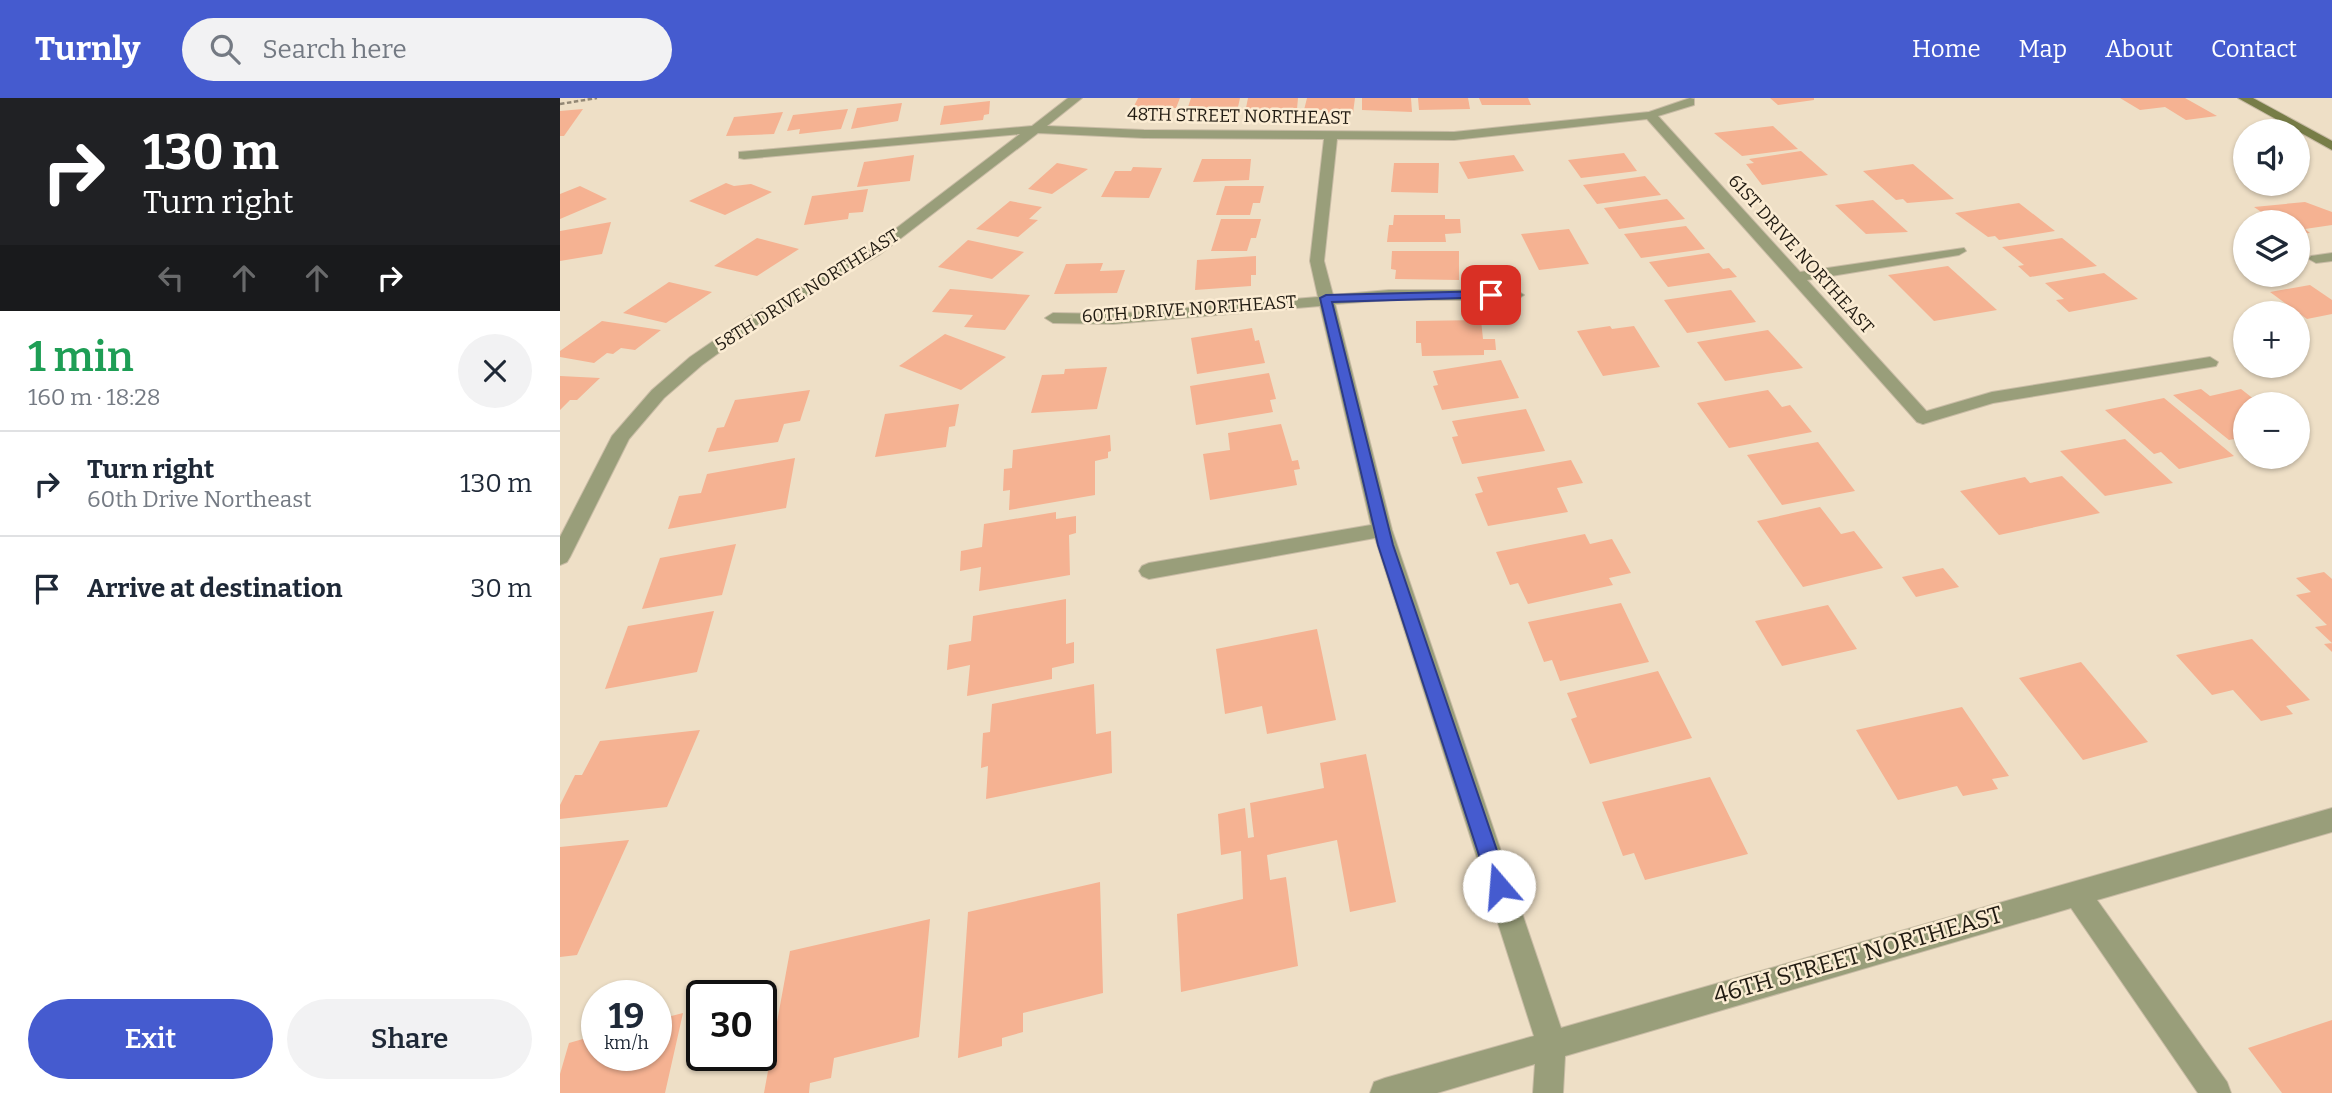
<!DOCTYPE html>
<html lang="en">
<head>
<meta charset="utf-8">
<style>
  body { margin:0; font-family:Bitter,serif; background:#f2f2f3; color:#1f2937; height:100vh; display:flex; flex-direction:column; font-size:26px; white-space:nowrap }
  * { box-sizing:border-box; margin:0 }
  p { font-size:23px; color:#747a83 }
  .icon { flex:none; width:38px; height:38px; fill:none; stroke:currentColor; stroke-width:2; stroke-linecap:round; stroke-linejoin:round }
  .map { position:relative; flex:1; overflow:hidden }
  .sheet { display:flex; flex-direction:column; background:#fff; width:560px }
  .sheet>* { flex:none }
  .hud { background:#202124; color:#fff; overflow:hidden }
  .fabs { position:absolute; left:1673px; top:21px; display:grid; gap:14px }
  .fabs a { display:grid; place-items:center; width:77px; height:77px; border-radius:50%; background:#fff; box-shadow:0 2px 5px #0004; font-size:35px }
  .speed { position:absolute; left:21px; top:882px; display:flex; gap:14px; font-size:35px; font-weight:700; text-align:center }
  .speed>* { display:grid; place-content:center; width:91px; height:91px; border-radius:50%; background:#fff; box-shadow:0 2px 5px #0004; line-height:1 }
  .speed small { font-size:18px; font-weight:400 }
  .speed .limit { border:4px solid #111; border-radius:10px; background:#fff; color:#111 }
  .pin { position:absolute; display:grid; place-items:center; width:60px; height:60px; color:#fff; margin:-30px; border-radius:14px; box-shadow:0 4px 10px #0006 }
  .me { position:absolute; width:77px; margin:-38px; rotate:342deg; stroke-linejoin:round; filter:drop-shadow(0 0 5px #0008) }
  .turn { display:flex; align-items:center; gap:24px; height:147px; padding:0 28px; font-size:32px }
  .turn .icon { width:91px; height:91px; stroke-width:2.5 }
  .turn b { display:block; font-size:49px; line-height:60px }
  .lanes { display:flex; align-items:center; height:66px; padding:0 28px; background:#0003; justify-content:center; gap:35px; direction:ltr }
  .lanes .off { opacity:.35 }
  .round { display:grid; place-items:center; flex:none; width:74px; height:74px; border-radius:37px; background:#f2f2f3 }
  .overview { display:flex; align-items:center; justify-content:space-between; height:119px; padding:0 28px }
  h1 { font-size:42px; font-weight:600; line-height:52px; color:#1e9e55 }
  .button { display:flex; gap:14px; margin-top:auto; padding:14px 28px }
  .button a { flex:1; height:80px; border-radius:42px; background:#455bcf; color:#fff; font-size:28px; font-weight:600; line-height:80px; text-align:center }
  .button a+a { background:#f2f2f3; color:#1f2937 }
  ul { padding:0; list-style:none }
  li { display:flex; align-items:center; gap:21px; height:105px; padding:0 28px; border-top:2px solid #e0e1e3 }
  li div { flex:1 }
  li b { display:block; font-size:26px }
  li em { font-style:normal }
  header { display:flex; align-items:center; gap:42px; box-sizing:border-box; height:98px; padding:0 35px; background:#455bcf; color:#fff }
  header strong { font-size:33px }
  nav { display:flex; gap:38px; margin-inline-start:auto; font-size:24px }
  .search { width:490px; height:63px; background:#f2f2f3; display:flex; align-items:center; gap:18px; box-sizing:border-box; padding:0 24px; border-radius:38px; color:#747a83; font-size:26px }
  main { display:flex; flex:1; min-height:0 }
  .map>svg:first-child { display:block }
  .building { fill:#f5b292 }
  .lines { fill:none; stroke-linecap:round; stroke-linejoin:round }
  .lane-casing { stroke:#c9bca6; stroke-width:2 }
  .street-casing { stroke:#c9bca6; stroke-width:2 }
  .secondary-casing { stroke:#c9bca6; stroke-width:2 }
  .path { stroke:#928775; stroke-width:2.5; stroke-dasharray:4.5 2.5; stroke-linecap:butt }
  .lane { fill:#999e7a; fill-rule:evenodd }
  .street { fill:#999e7a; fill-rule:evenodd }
  .secondary { fill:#777d47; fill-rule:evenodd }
  .route { fill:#455bcf; stroke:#2d3b87; stroke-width:2 }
  .labels { text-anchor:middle; stroke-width:5; stroke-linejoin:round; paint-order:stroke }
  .far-street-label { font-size:18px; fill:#211b12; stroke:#fbecd3 }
  .near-street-label { font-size:24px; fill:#211b12; stroke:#fbecd3 }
</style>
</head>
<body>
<header>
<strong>Turnly</strong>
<div class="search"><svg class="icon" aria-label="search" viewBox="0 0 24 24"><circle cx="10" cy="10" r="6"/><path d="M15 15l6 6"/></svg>Search here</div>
<nav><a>Home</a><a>Map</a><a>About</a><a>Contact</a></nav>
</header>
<main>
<section class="sheet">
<div class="hud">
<div class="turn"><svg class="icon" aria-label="right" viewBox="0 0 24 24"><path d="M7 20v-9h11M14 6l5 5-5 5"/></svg><div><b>130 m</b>Turn right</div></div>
<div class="lanes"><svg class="icon off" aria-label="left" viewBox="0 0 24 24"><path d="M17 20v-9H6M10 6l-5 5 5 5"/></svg><svg class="icon off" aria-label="ahead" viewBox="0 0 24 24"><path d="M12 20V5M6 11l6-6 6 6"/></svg><svg class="icon off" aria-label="ahead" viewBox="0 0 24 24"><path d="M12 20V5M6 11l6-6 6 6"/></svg><svg class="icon" aria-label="right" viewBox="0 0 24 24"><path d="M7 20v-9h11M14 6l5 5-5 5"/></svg></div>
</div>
<div class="overview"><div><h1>1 min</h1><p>160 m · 18:28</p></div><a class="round"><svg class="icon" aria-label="close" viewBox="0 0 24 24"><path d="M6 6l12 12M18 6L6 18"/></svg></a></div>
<ul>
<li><svg class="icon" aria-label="right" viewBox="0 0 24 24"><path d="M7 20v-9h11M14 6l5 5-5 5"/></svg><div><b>Turn right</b><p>60th Drive Northeast</p></div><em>130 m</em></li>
<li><svg class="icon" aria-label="arrive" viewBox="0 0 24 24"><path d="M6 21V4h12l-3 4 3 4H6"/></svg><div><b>Arrive at destination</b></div><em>30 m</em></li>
</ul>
<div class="button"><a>Exit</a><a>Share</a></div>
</section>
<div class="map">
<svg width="1772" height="995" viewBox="0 0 1772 995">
  <rect width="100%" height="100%" fill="#eedfc6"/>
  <g class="building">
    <path d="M 578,0 L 620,0 L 616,10 L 589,10 L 574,8 Z"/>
    <path d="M 631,0 L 680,0 L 678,9 L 654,10 L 653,14 L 640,14 L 627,12 Z"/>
    <path d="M 688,0 L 738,0 L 737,11 L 707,12 L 686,10 Z"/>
    <path d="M 747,0 L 795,0 L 793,15 L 764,16 L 765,12 L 744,12 Z"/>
    <path d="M 802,0 L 851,0 L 852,14 L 802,12 Z"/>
    <path d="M 858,0 L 908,0 L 910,11 L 859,12 Z"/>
    <path d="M 919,0 L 968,0 L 971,7 L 922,7 Z"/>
    <path d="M 1210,0 L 1254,0 L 1254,2 L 1218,7 Z"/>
    <path d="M 1560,0 L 1625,0 L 1657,18 L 1626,22 L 1605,9 L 1580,12 Z"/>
    <path d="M 430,3 L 429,16 L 424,17 L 423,22 L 380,27 L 384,8 Z"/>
    <path d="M 342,5 L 338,23 L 291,31 L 297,10 Z"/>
    <path d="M 23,11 L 4,38 L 0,38 L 0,13 Z"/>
    <path d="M 288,11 L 281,31 L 239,36 L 240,31 L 227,33 L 233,17 Z"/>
    <path d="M 223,14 L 214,36 L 166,38 L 174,19 Z"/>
    <path d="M 1213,28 L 1238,51 L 1182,58 L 1154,35 Z"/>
    <path d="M 1241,53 L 1268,77 L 1202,87 L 1186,66 L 1194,65 L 1189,61 Z"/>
    <path d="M 1064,55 L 1077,73 L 1021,80 L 1008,62 Z"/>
    <path d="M 354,57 L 350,83 L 297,89 L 304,64 Z"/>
    <path d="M 954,57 L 964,73 L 908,81 L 899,64 Z"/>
    <path d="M 642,61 L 691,61 L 689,82 L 633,84 Z"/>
    <path d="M 497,65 L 528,71 L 492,96 L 468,91 Z"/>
    <path d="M 834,65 L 879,65 L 878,95 L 831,94 Z"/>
    <path d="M 1353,66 L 1394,101 L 1347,105 L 1343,101 L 1336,102 L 1303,73 Z"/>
    <path d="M 573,69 L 602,70 L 589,100 L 541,99 L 555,73 L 571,73 Z"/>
    <path d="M 1085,78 L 1101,97 L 1037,106 L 1023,87 Z"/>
    <path d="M 166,85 L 174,88 L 191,86 L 212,94 L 165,117 L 129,103 Z"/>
    <path d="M 20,88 L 47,101 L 0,121 L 0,96 Z"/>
    <path d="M 665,88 L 704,88 L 700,105 L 693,105 L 690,117 L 656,117 Z"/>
    <path d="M 308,91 L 303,114 L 289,115 L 288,121 L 244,127 L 252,98 Z"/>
    <path d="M 1107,101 L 1125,121 L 1059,131 L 1044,110 Z"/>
    <path d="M 1313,102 L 1348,134 L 1306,136 L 1275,107 Z"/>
    <path d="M 450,103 L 482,109 L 469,121 L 478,122 L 458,139 L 416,131 Z"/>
    <path d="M 1745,104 L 1772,114 L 1772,127 L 1745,131 L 1750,135 L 1738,136 L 1738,124 L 1716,124 L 1694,109 Z"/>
    <path d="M 1459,105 L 1495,133 L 1439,142 L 1435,138 L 1428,139 L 1395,115 Z"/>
    <path d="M 834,117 L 885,117 L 885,121 L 900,121 L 901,135 L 885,136 L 886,144 L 827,144 L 829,127 L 833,127 Z"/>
    <path d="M 661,121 L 701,121 L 696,140 L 691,140 L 687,153 L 651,153 Z"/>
    <path d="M 51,124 L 42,156 L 0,163 L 0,133 Z"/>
    <path d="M 1126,128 L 1145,151 L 1081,160 L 1064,136 Z"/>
    <path d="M 1009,131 L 1029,166 L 979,172 L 961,136 Z"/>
    <path d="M 197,140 L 239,151 L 197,178 L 154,168 Z"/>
    <path d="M 1502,140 L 1537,168 L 1470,179 L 1458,168 L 1464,167 L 1442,149 Z"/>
    <path d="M 408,142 L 464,154 L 432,181 L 378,169 Z"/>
    <path d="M 832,153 L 899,153 L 899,182 L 835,181 L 836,172 L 831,171 Z"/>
    <path d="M 1149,155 L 1163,171 L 1169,170 L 1177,179 L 1108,189 L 1089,164 Z"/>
    <path d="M 696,158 L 696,177 L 691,177 L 691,188 L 635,192 L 637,162 Z"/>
    <path d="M 543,165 L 540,173 L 565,172 L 557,195 L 494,196 L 506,166 Z"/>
    <path d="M 1388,168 L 1437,212 L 1374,223 L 1328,177 Z"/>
    <path d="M 1544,175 L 1578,201 L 1509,214 L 1496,202 L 1504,201 L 1485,185 Z"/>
    <path d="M 109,184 L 152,194 L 106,225 L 63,215 Z"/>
    <path d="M 1750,187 L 1772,202 L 1772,216 L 1747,221 L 1710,194 Z"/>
    <path d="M 390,191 L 470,197 L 445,232 L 404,229 L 413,217 L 372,214 Z"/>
    <path d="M 1171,192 L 1196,224 L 1127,235 L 1104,202 Z"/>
    <path d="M 921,222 L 923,241 L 935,241 L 936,252 L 924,252 L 924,257 L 862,258 L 861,245 L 856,245 L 856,223 Z"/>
    <path d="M 42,223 L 101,232 L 75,252 L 61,250 L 53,256 L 47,255 L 34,265 L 0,259 L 0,253 Z"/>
    <path d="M 1050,228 L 1052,231 L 1074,228 L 1100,269 L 1043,278 L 1017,233 Z"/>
    <path d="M 692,230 L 695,243 L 699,242 L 705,265 L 637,276 L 631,240 Z"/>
    <path d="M 1208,232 L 1243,270 L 1165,283 L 1137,244 Z"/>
    <path d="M 385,236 L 446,259 L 401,292 L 339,268 Z"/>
    <path d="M 941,262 L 959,300 L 882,312 L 873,288 L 878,287 L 873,273 Z"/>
    <path d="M 547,269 L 537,311 L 471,315 L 482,277 L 504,276 L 505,271 Z"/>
    <path d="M 709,275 L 716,301 L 710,302 L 713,314 L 636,327 L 630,288 Z"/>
    <path d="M 0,278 L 40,280 L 17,302 L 10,302 L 0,312 Z"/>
    <path d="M 1641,291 L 1650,298 L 1681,291 L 1700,306 L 1685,306 L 1685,339 L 1669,342 L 1613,297 Z"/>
    <path d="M 250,292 L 240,323 L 224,326 L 218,344 L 148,354 L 157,330 L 164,329 L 175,302 Z"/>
    <path d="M 1208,292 L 1222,309 L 1230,307 L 1252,334 L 1169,350 L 1137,305 Z"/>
    <path d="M 1604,300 L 1674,358 L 1619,371 L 1601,354 L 1594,356 L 1545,312 Z"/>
    <path d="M 399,306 L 395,328 L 389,329 L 386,349 L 315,359 L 325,316 Z"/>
    <path d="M 966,311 L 985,353 L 902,366 L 892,339 L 898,338 L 892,323 Z"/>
    <path d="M 721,326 L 732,363 L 738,362 L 740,371 L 734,372 L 737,387 L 650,402 L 643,356 L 670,352 L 668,335 Z"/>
    <path d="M 550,337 L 551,353 L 548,354 L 548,360 L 535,363 L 535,397 L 449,412 L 450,392 L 443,393 L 444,371 L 452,370 L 453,352 Z"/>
    <path d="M 1565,341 L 1613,385 L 1545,398 L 1500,353 Z"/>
    <path d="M 1258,344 L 1295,393 L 1222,407 L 1187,357 Z"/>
    <path d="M 235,360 L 226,410 L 108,431 L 119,398 L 141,395 L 147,376 Z"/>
    <path d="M 1011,362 L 1023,385 L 997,390 L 1008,414 L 928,428 L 915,396 L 923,394 L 917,379 Z"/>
    <path d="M 1502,378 L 1540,415 L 1439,437 L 1400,393 L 1465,379 L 1470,385 Z"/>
    <path d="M 1260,409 L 1281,436 L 1294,433 L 1323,470 L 1243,489 L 1197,423 Z"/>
    <path d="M 496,414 L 496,421 L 516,418 L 516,435 L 509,437 L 510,477 L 419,493 L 421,469 L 400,473 L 401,453 L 422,449 L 424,426 Z"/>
    <path d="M 1025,436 L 1030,446 L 1052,441 L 1071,475 L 1049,480 L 1053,487 L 968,506 L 958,485 L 950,487 L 936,454 Z"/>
    <path d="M 176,446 L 162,497 L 82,511 L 100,460 Z"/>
    <path d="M 1383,470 L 1399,489 L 1356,499 L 1342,479 Z"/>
    <path d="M 1764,474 L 1772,481 L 1772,554 L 1764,546 L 1772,545 L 1755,529 L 1767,527 L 1736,497 L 1751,494 L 1736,480 Z"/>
    <path d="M 506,501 L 506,546 L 514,544 L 514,565 L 492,570 L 492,581 L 407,598 L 410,567 L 387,572 L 389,547 L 411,543 L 413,518 Z"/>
    <path d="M 1061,505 L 1089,564 L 1000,583 L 992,562 L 984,564 L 968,524 Z"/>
    <path d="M 1268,507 L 1297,551 L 1222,568 L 1195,523 Z"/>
    <path d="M 154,513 L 137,574 L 45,591 L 68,528 Z"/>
    <path d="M 757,531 L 776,622 L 707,636 L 702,608 L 665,616 L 656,551 Z"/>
    <path d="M 1692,541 L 1750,602 L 1726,608 L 1733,616 L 1701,623 L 1673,592 L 1652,597 L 1616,557 Z"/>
    <path d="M 1521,564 L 1588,644 L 1523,662 L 1459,580 Z"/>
    <path d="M 1098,573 L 1132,640 L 1030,666 L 1011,621 L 1017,619 L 1007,595 Z"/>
    <path d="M 534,586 L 536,636 L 551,633 L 552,675 L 426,701 L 428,668 L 421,670 L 423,635 L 430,634 L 432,606 Z"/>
    <path d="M 1402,609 L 1449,678 L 1432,681 L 1438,691 L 1403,698 L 1397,688 L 1338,702 L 1296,632 Z"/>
    <path d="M 140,632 L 107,709 L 0,721 L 0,707 L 15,677 L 22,677 L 40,643 Z"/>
    <path d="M 806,656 L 836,804 L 790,814 L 777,742 L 707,757 L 710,782 L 726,779 L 738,868 L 621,894 L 617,816 L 683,801 L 681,753 L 661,757 L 658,716 L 685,710 L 688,740 L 694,739 L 690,705 L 764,690 L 760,665 Z"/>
    <path d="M 1150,679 L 1188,756 L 1085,782 L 1074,755 L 1063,758 L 1042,704 Z"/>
    <path d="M 69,742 L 17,857 L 0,859 L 0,749 Z"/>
    <path d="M 540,784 L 543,895 L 463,915 L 463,934 L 442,940 L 442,948 L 398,960 L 408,814 Z"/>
    <path d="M 370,821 L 359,939 L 274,960 L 271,980 L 250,985 L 249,995 L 204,995 L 230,853 Z"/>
    <path d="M 123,915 L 105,995 L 0,995 L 0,976 L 9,945 L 37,937 L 37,957 L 96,957 L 96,922 Z"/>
    <path d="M 1772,922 L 1772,995 L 1722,995 L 1688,950 Z"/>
  </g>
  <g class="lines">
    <defs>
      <g id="lane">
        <path d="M 1772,155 L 1772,163 L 1756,165 L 1749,161 L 1751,158 Z"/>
        <path d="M 1650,259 L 1658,264 L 1656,268 L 1433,305 L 1363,326 L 1354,320 L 1357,316 L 1432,294 Z"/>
      </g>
      <path id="street" d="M 508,0 L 522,0 L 487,28 L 584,32 L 894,34 L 1089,14 L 1130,0 L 1134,1 L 1134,7 L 1098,18 L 1240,174 L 1404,150 L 1406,153 L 1399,157 L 1247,182 L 1369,316 L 1372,320 L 1363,326 L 1357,324 L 1087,21 L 894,42 L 777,41 L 764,163 L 773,197 L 829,192 L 956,192 L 964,197 L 956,202 L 829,202 L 775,206 L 832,432 L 1001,930 L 1772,710 L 1772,734 L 1537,802 L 1667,984 L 1671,995 L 1638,995 L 1511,810 L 1005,958 L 1003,995 L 973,995 L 975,966 L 877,995 L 810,995 L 814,984 L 825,980 L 974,938 L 815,440 L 589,481 L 582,478 L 579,473 L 582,468 L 589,465 L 811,427 L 760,208 L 553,226 L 493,225 L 485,220 L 493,215 L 553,216 L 758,199 L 750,163 L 764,41 L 584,40 L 478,35 L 319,157 L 200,225 L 142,267 L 104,300 L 69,341 L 10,459 L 7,464 L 0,467 L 0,439 L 52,338 L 92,292 L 130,259 L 188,219 L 309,151 L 460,36 L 184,61 L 179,60 L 179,54 L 472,28 Z"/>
      <path id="secondary" d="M 1678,0 L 1693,0 L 1772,43 L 1772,52 Z"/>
    </defs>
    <use href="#lane" class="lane-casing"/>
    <use href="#street" class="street-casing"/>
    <use href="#secondary" class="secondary-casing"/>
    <path class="path" d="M 0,6 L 37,0"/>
    <use href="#lane" class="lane"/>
    <use href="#street" class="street"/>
    <use href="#secondary" class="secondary"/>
  </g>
  <path class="route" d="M 931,193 L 935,194 L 935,199 L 772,204 L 833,447 L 949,788 L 946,794 L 939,797 L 932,794 L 929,788 L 818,447 L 760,200 L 766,197 Z"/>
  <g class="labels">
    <g class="far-street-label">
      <text transform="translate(679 18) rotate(1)" y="6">48TH STREET NORTHEAST</text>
      <text transform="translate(1241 156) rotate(48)" y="6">61ST DRIVE NORTHEAST</text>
      <text transform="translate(247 192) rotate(-32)" y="6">58TH DRIVE NORTHEAST</text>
      <text transform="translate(629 211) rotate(-4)" y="6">60TH DRIVE NORTHEAST</text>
    </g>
    <g class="near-street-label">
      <text transform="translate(1298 857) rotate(-16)" y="8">46TH STREET NORTHEAST</text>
    </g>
  </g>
</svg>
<div class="fabs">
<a><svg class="icon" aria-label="sound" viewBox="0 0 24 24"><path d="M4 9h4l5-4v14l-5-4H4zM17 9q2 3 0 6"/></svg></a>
<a><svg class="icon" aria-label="layers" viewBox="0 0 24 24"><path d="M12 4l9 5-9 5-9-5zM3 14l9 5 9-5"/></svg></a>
<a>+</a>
<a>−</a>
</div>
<div class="speed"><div>19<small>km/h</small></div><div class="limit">30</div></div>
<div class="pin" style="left:931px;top:197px;background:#d93025"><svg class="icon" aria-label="arrive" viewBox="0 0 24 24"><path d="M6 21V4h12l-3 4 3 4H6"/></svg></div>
<svg class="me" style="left:939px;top:788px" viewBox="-20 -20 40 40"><circle r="19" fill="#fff"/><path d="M0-13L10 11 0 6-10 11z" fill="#455bcf"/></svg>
</div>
</main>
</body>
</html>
